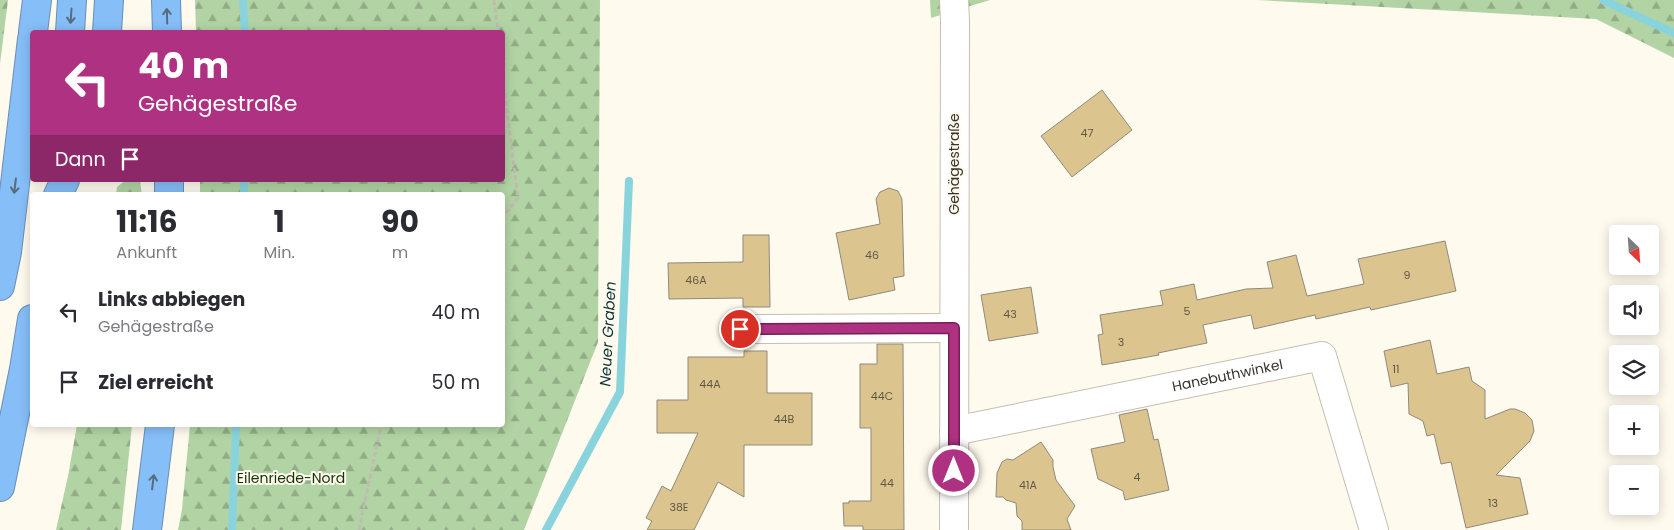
<!DOCTYPE html>
<html lang="de">
<head>
<meta charset="utf-8">
<style>
  body { margin:0; font-family:Poppins,sans-serif; background:#f2f2f3; color:#2b2b33; height:100vh; display:flex; flex-direction:column; font-size:19px; white-space:nowrap }
  * { box-sizing:border-box; margin:0 }
  p { font-size:16px; color:#7c7c81 }
  .icon { flex:none; width:28px; height:28px; fill:none; stroke:currentColor; stroke-width:2; stroke-linecap:round; stroke-linejoin:round }
  .map { position:relative; flex:1; overflow:hidden }
  .sheet { position:absolute; left:30px; top:192px; width:475px; height:235px; display:flex; flex-direction:column; background:#fff; border-radius:5px; box-shadow:0 2px 12px #0003 }
  .sheet>* { flex:none }
  .banner { position:absolute; left:30px; top:30px; width:475px; height:152px; border-radius:5px; box-shadow:0 2px 12px #0003; background:#af3282; color:#fff; overflow:hidden }
  .needle { width:32px; rotate:155deg }
  .tools { position:absolute; left:1609px; top:225px; display:grid; gap:10px }
  .tools a { display:grid; place-items:center; width:50px; height:50px; border-radius:5px; background:#fff; box-shadow:0 2px 12px #0003; font-size:25px }
  .pin { position:absolute; display:grid; place-items:center; width:42px; height:42px; color:#fff; margin:-21px; border:2px solid #fff; border-radius:50%; box-shadow:0 1px 5px #0007 }
  .me { position:absolute; width:55px; margin:-28px; rotate:0deg; stroke-linejoin:round; filter:drop-shadow(0 0 4px #0008) }
  .turn { display:flex; align-items:center; gap:18px; height:105px; padding:0 25px; font-size:22px }
  .turn .icon { width:65px; height:65px; stroke-width:2.5 }
  .turn b { display:block; font-size:35px; line-height:42px }
  .then { display:flex; align-items:center; height:48px; padding:0 25px; background:#0003; gap:10px; font-size:19px }
  .eta { display:flex; justify-content:space-evenly; align-items:center; height:85px; text-align:center }
  .eta b { font-size:30px; font-weight:700; line-height:35px }
  ul { padding:0; list-style:none }
  li { display:flex; align-items:center; gap:15px; height:70px; padding:0 25px }
  li div { flex:1 }
  li b { display:block; font-size:19px }
  li em { font-style:normal }
  .map>svg:first-child { display:block }
  .forest { fill:url(#forest-firs) }
  .lines { fill:none; stroke-linecap:round; stroke-linejoin:round }
  .stream { stroke:#89d4dc; stroke-width:8 }
  .building { fill:#dbc48e; stroke:#908a7d }
  .minor-casing { stroke:#c5bfb1; stroke-width:30 }
  .highway-casing { stroke:#6a8eb1; stroke-width:30 }
  .path { stroke:#bfbbb1; stroke-width:3; stroke-dasharray:5 2.5; stroke-linecap:butt }
  .minor { stroke:#fff; stroke-width:28 }
  .highway { stroke:#86bef8; stroke-width:28 }
  .oneway { stroke:#576b7f }
  .route-casing { stroke:#722054; stroke-width:12 }
  .route { stroke:#af3282; stroke-width:9 }
  .labels { text-anchor:middle; stroke-width:4; stroke-linejoin:round; paint-order:stroke }
  .number-label { font-size:11px; fill:#605846 }
  .street-label { font-size:14px; fill:#37342e; stroke:#fffaee }
  .park-label { font-size:14px; fill:#123200; stroke:#fffaee }
  .water-label { font-size:15px; font-style:italic; fill:#0d3337; stroke:#fffaee }
</style>
</head>
<body>
<div class="map">
<svg width="1674" height="530" viewBox="0 0 1674 530">
  <defs>
    <pattern id="forest-firs" width="22" height="20" patternUnits="userSpaceOnUse" patternTransform="scale(1.25)"><rect width="22" height="20" fill="#b2d4a4"/><path d="M5 1l3.5 6h-7zM16 11l3.5 6h-7z" fill="#92ad86"/></pattern>
  </defs>
  <rect width="100%" height="100%" fill="#fffaee"/>
  <g class="forest">
    <path d="M 0,0 L 8,0 L 0,64 Z"/>
    <path d="M 195,0 L 600,0 L 598,342 L 524,530 L 178,530 L 182,509 L 190,425 L 502,425 L 502,195 L 200,195 L 200,180 L 502,180 L 502,32 L 196,32 Z"/>
    <path d="M 930,0 L 990,0 L 931,18 Z"/>
    <path d="M 1257,0 L 1674,0 L 1674,58 L 1596,19 Z"/>
    <path d="M 126,180 L 140,181 L 142,195 L 116,195 L 117,187 Z"/>
    <path d="M 77,425 L 132,425 L 121,530 L 56,530 L 68,476 Z"/>
  </g>
  <g class="lines">
    <g class="stream">
      <path d="M 243,0 L 245,32"/>
      <path d="M 1603,0 L 1674,33"/>
      <path d="M 244,195 L 244,180"/>
      <path d="M 232,530 L 236,425"/>
      <path d="M 546,530 L 620,392 L 629,181"/>
    </g>
  </g>
  <g class="building">
    <path d="M 1102,90 L 1132,130 L 1072,177 L 1041,136 Z"/>
    <path d="M 889,188 L 898,191 L 902,199 L 904,276 L 893,278 L 895,290 L 849,300 L 836,233 L 880,224 L 876,199 L 880,192 Z"/>
    <path d="M 743,235 L 769,235 L 770,307 L 743,307 L 743,298 L 669,299 L 668,263 L 743,262 Z"/>
    <path d="M 1445,241 L 1456,291 L 1371,310 L 1370,307 L 1316,319 L 1315,315 L 1254,329 L 1251,315 L 1203,325 L 1207,343 L 1158,353 L 1159,355 L 1102,365 L 1098,335 L 1103,334 L 1100,315 L 1163,305 L 1160,291 L 1194,284 L 1197,300 L 1246,289 L 1273,288 L 1267,262 L 1296,255 L 1307,296 L 1364,284 L 1358,259 Z"/>
    <path d="M 1031,287 L 1038,333 L 989,341 L 981,295 Z"/>
    <path d="M 1430,340 L 1437,374 L 1469,367 L 1472,381 L 1485,390 L 1485,419 L 1510,409 L 1515,409 L 1525,413 L 1532,420 L 1534,431 L 1530,441 L 1496,475 L 1520,478 L 1528,514 L 1466,528 L 1451,462 L 1441,464 L 1434,434 L 1427,436 L 1423,421 L 1409,414 L 1408,383 L 1391,387 L 1384,351 Z"/>
    <path d="M 877,344 L 903,344 L 904,530 L 863,530 L 863,526 L 844,526 L 843,503 L 849,503 L 849,501 L 871,501 L 871,428 L 860,428 L 860,364 L 877,364 Z"/>
    <path d="M 744,351 L 767,351 L 767,393 L 812,393 L 812,445 L 744,445 L 744,497 L 718,482 L 694,530 L 647,530 L 652,521 L 646,518 L 662,486 L 671,491 L 698,433 L 657,433 L 657,400 L 688,400 L 688,357 L 744,357 Z"/>
    <path d="M 1147,409 L 1154,440 L 1158,439 L 1169,490 L 1125,500 L 1123,491 L 1098,479 L 1091,449 L 1125,442 L 1119,415 Z"/>
    <path d="M 1041,442 L 1053,460 L 1053,467 L 1056,480 L 1075,506 L 1067,519 L 1071,530 L 1022,530 L 1022,521 L 1017,516 L 1016,503 L 1006,500 L 1003,497 L 996,497 L 997,473 L 1002,462 L 1007,459 L 1013,460 Z"/>
  </g>
  <g class="lines">
    <defs>
      <g id="minor">
        <path d="M 954,0 L 955,20 L 954,530"/>
        <path d="M 740,329 L 954,328"/>
        <path id="s1" d="M 954,431 L 1322,356 L 1374,530"/>
      </g>
      <g id="highway">
        <path d="M 166,0 L 167,32"/>
        <path d="M 33,32 L 37,0"/>
        <path d="M 70,32 L 72,0"/>
        <path d="M 107,32 L 109,0"/>
        <path d="M 169,180 L 169,195"/>
        <path d="M 58,195 L 65,180"/>
        <path d="M 0,286 L 7,252 L 32,39"/>
        <path d="M 0,487 L 24,369 L 32,319"/>
        <path d="M 147,530 L 160,425"/>
      </g>
    </defs>
    <use href="#minor" class="minor-casing"/>
    <use href="#highway" class="highway-casing"/>
    <g class="path">
      <path d="M 494,0 L 498,32"/>
      <path d="M 502,71 L 518,198 L 502,218"/>
      <path d="M 359,530 L 381,425"/>
    </g>
    <use href="#minor" class="minor"/>
    <use href="#highway" class="highway"/>
  </g>
  <defs><path id="oneway-shaft" d="M-6 0H5M1.5-3L5.5 0L1.5 3" fill="none" stroke-width="1.6" stroke-linecap="round" stroke-linejoin="round" transform="scale(1.25)"/></defs>
  <g class="oneway">
    <use href="#oneway-shaft" transform="translate(71 16) rotate(94)"/>
    <use href="#oneway-shaft" transform="translate(167 16) rotate(-92)"/>
    <use href="#oneway-shaft" transform="translate(15 186) rotate(97)"/>
    <use href="#oneway-shaft" transform="translate(153 482) rotate(-83)"/>
  </g>
  <g class="lines">
    <defs>
      <path id="route" d="M 740,329 L 954,328 L 954,471"/>
    </defs>
    <use href="#route" class="route-casing"/>
    <use href="#route" class="route"/>
  </g>
  <g class="labels">
    <g class="number-label">
      <text x="1087" y="137">47</text>
      <text x="872" y="259">46</text>
      <text x="1407" y="279">9</text>
      <text x="696" y="284">46A</text>
      <text x="1187" y="315">5</text>
      <text x="1010" y="318">43</text>
      <text x="1121" y="346">3</text>
      <text x="1396" y="373">11</text>
      <text x="710" y="388">44A</text>
      <text x="882" y="400">44C</text>
      <text x="784" y="423">44B</text>
      <text x="1137" y="481">4</text>
      <text x="887" y="487">44</text>
      <text x="1028" y="489">41A</text>
      <text x="1493" y="507">13</text>
      <text x="679" y="511">38E</text>
    </g>
    <g class="street-label">
      <text transform="translate(954 164) rotate(-90)" y="5">Gehägestraße</text>
      <text dy="5" stroke="none"><textPath href="#s1" startOffset="279">Hanebuthwinkel</textPath></text>
    </g>
    <g class="park-label">
      <text x="291" y="483">Eilenriede-Nord</text>
    </g>
    <g class="water-label">
      <text transform="translate(608 334) rotate(-87)" y="5">Neuer Graben</text>
    </g>
  </g>
</svg>
<div class="tools">
<a><svg class="needle" viewBox="-14 -14 28 28"><path d="M0-13l5 13h-10z" fill="#e53935"/><path d="M0 13l5-13h-10z" fill="#7c7c81"/></svg></a>
<a><svg class="icon" aria-label="sound" viewBox="0 0 24 24"><path d="M4 9h4l5-4v14l-5-4H4zM17 9q2 3 0 6"/></svg></a>
<a><svg class="icon" aria-label="layers" viewBox="0 0 24 24"><path d="M12 4l9 5-9 5-9-5zM3 14l9 5 9-5"/></svg></a>
<a>+</a>
<a>−</a>
</div>
<div class="pin" style="left:740px;top:329px;background:#d93025"><svg class="icon" aria-label="arrive" viewBox="0 0 24 24"><path d="M6 21V4h12l-3 4 3 4H6"/></svg></div>
<svg class="me" style="left:954px;top:471px" viewBox="-20 -20 40 40"><circle r="17" fill="#af3282" stroke="#fff" stroke-width="3"/><path d="M0-11L8 9 0 5-8 9z" fill="#fff"/></svg>
<div class="banner">
<div class="turn"><svg class="icon" aria-label="left" viewBox="0 0 24 24"><path d="M17 20v-9H6M10 6l-5 5 5 5"/></svg><div><b>40 m</b>Gehägestraße</div></div>
<div class="then">Dann<svg class="icon" aria-label="arrive" viewBox="0 0 24 24"><path d="M6 21V4h12l-3 4 3 4H6"/></svg></div>
</div>
<section class="sheet">
<div class="eta">
<div><b>11:16</b><p>Ankunft</p></div>
<div><b>1</b><p>Min.</p></div>
<div><b>90</b><p>m</p></div>
</div>
<ul>
<li><svg class="icon" aria-label="left" viewBox="0 0 24 24"><path d="M17 20v-9H6M10 6l-5 5 5 5"/></svg><div><b>Links abbiegen</b><p>Gehägestraße</p></div><em>40 m</em></li>
<li><svg class="icon" aria-label="arrive" viewBox="0 0 24 24"><path d="M6 21V4h12l-3 4 3 4H6"/></svg><div><b>Ziel erreicht</b></div><em>50 m</em></li>
</ul>
</section>
</div>
</body>
</html>
